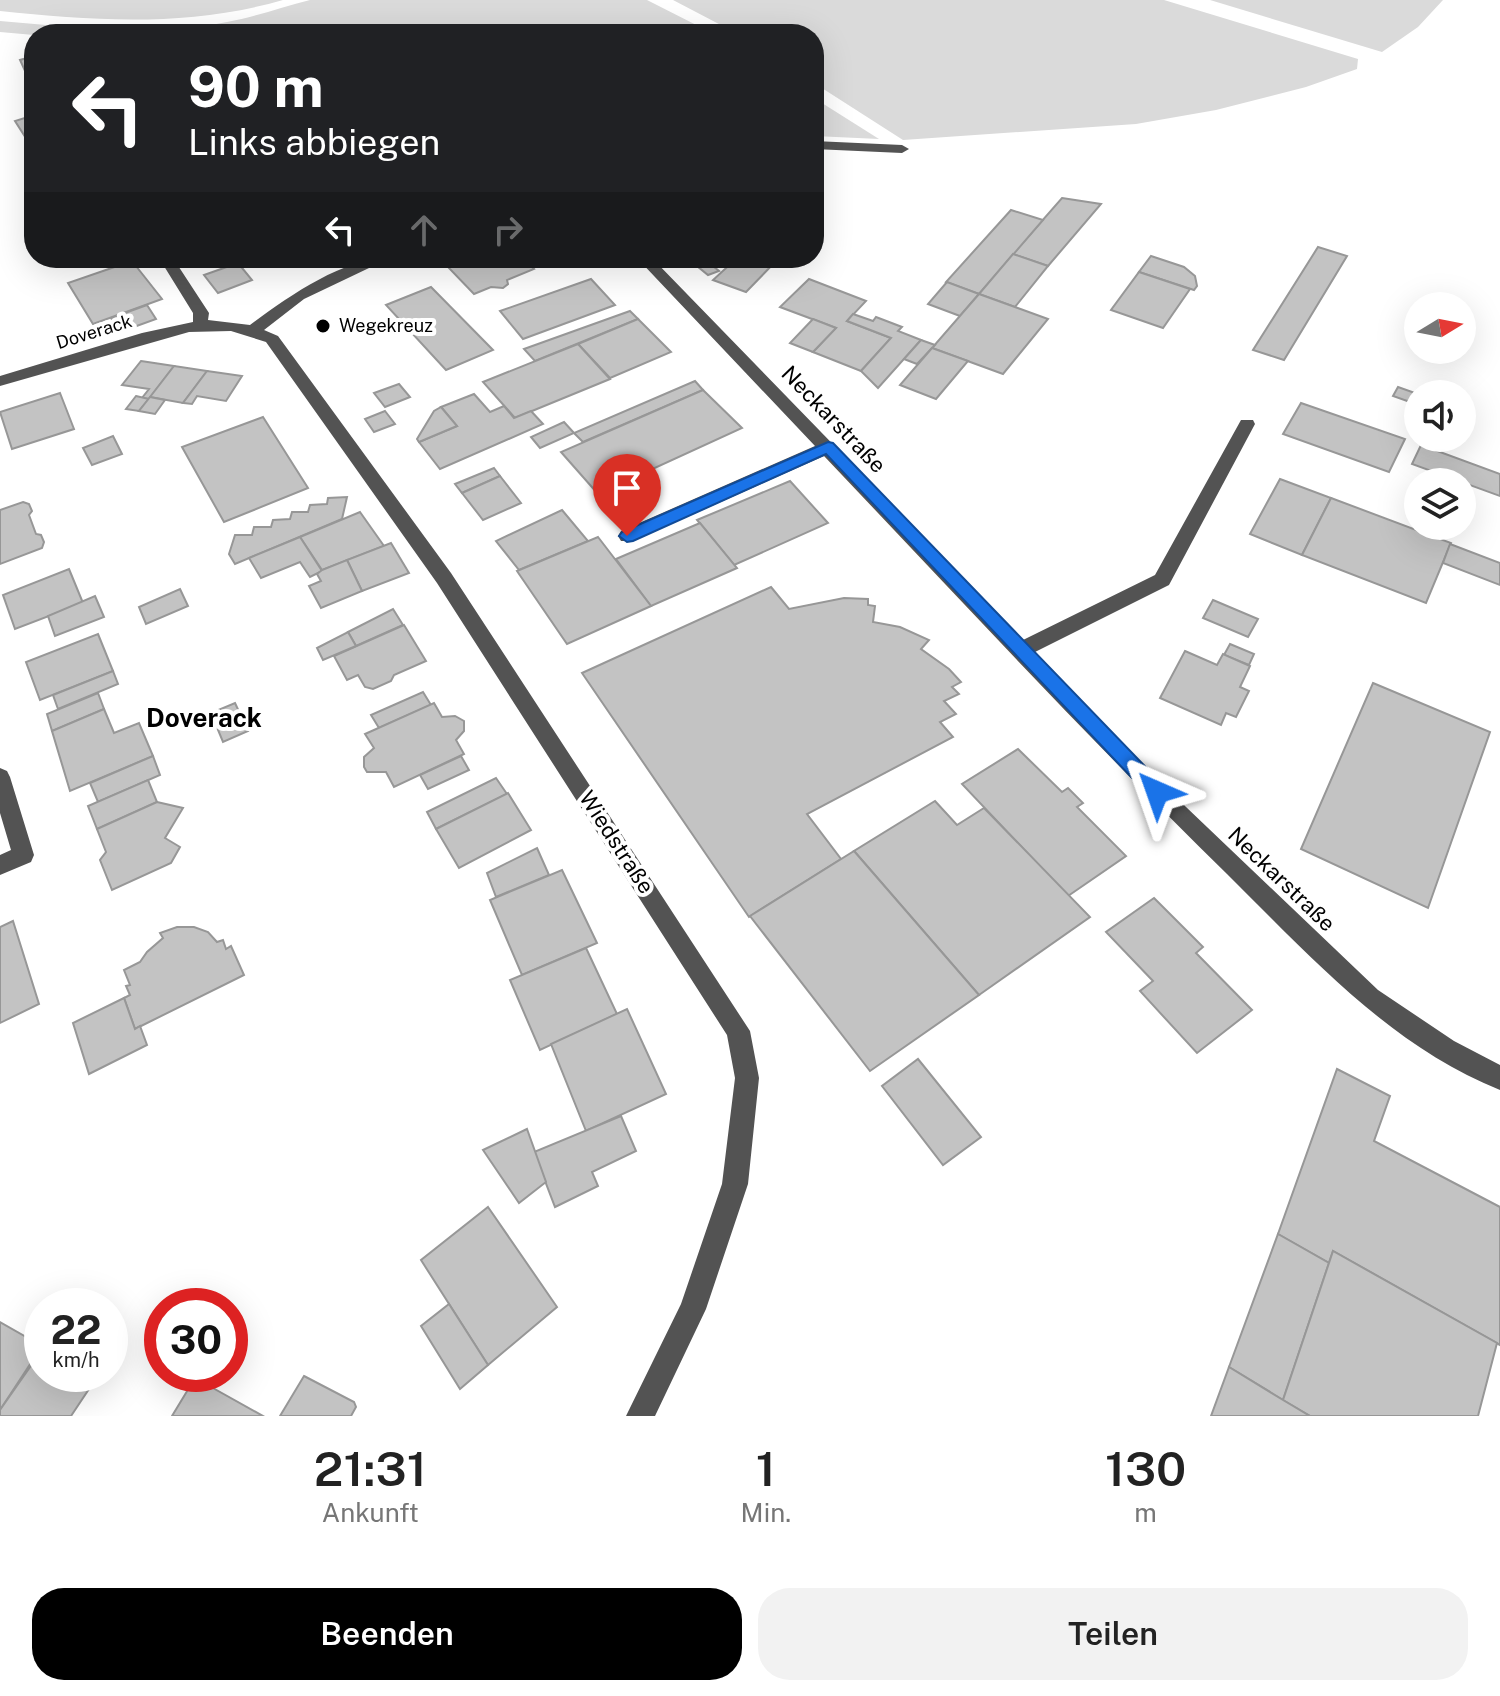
<!DOCTYPE html>
<html lang="de">
<head>
<meta charset="utf-8">
<style>
  body { margin:0; font-family:"Public Sans",sans-serif; background:#f2f2f2; color:#222; height:100vh; display:flex; flex-direction:column; font-size:30px; white-space:nowrap }
  * { box-sizing:border-box; margin:0 }
  p { font-size:26px; color:#767676 }
  .icon { flex:none; width:44px; height:44px; fill:none; stroke:currentColor; stroke-width:2; stroke-linecap:round; stroke-linejoin:round }
  .map { position:relative; height:1416px; overflow:hidden }
  .sheet { display:flex; flex-direction:column; background:#fff; flex:1 }
  .sheet>* { flex:none }
  .hud { position:absolute; left:24px; top:24px; width:800px; height:244px; border-radius:32px; box-shadow:0 8px 32px #0002; background:#202124; color:#fff; overflow:hidden }
  .needle { width:52px; rotate:80deg }
  .tools { position:absolute; left:1404px; top:292px; display:grid; gap:16px }
  .tools a { display:grid; place-items:center; width:72px; height:72px; border-radius:50%; background:#fff; box-shadow:0 8px 32px #0002; font-size:40px }
  .speed { position:absolute; left:24px; top:1288px; display:flex; gap:16px; font-size:40px; font-weight:700; text-align:center }
  .speed>* { display:grid; place-content:center; width:104px; height:104px; border-radius:50%; background:#fff; box-shadow:0 8px 32px #0002; line-height:1 }
  .speed small { font-size:20px; font-weight:400 }
  .speed .limit { border:12px solid #d22; background:#fff; color:#111 }
  .pin { position:absolute; display:grid; place-items:center; width:68px; height:68px; color:#fff; margin:-82px -34px; border-radius:50% 50% 50% 0; rotate:-45deg; box-shadow:0 0 8px #0007 }
  .pin .icon { rotate:45deg }
  .me { position:absolute; width:88px; margin:-44px; rotate:317deg; stroke-linejoin:round; filter:drop-shadow(0 0 6px #0008) }
  .turn { display:flex; align-items:center; gap:28px; height:168px; padding:0 32px; font-size:36px }
  .turn .icon { width:104px; height:104px; stroke-width:2.5 }
  .turn b { display:block; font-size:56px; line-height:68px }
  .lanes { display:flex; align-items:center; height:76px; padding:0 32px; background:#0003; justify-content:center; gap:40px; direction:ltr }
  .lanes .off { opacity:.35 }
  .eta { display:flex; justify-content:space-evenly; align-items:center; height:136px; text-align:center }
  .eta b { font-size:48px; font-weight:600; line-height:56px }
  .action { display:flex; gap:16px; margin-top:auto; padding:16px 32px }
  .action a { flex:1; height:92px; border-radius:32px; background:#000; color:#fff; font-size:32px; font-weight:600; line-height:92px; text-align:center }
  .action a+a { background:#f2f2f2; color:#222 }
  .map>svg:first-child { display:block }
  .green { fill:#dadada }
  .building { fill:#c3c3c3; stroke:#979797; stroke-width:2 }
  .lines { fill:none; stroke-linecap:round; stroke-linejoin:round }
  .minor { fill:#535353; fill-rule:evenodd }
  .route { fill:#1a73e8; stroke:#114b97; stroke-width:2 }
  .poi-dot { fill:#000; stroke:#fff; stroke-width:3 }
  .labels { text-anchor:middle; stroke-width:8; stroke-linejoin:round; paint-order:stroke }
  .far-poi-label { font-size:18px; fill:#000; stroke:#fff; text-anchor:start }
  .far-street-label { font-size:18px; fill:#000; stroke:#fff }
  .street-label { font-size:22px; fill:#000; stroke:#fff }
  .quarter-label { font-size:26px; font-weight:bold; fill:#000; stroke:#fff }
</style>
</head>
<body>
<div class="map">
<svg width="1500" height="1416" viewBox="0 0 1500 1416">
  <rect width="100%" height="100%" fill="#fff"/>
  <g class="green">
    <path d="M 0,0 L 283,0 C 189,27 96,21 0,11 Z"/>
    <path d="M 310,0 L 647,0 L 714,34 L 34,35 L 0,32 L 0,21 C 74,27 153,38 227,22 C 255,17 282,7 310,0 Z"/>
    <path d="M 673,0 L 1164,0 L 1358,59 L 1357,69 L 1306,87 L 1216,110 L 1136,124 L 903,140 L 814,83 L 814,34 L 738,34 Z"/>
    <path d="M 1210,0 L 1443,0 L 1418,27 L 1382,52 Z"/>
    <path d="M 814,98 L 879,139 L 814,136 Z"/>
  </g>
  <g class="building">
    <path d="M 34,56 L 34,71 L 26,73 L 20,60 Z"/>
    <path d="M 34,115 L 34,145 L 31,146 L 15,121 Z"/>
    <path d="M 1062,198 L 1101,204 L 1048,266 L 1013,254 Z"/>
    <path d="M 1011,210 L 1043,220 L 979,294 L 946,282 Z"/>
    <path d="M 1318,247 L 1347,256 L 1284,360 L 1253,350 Z"/>
    <path d="M 1013,254 L 1048,266 L 1015,307 L 979,294 Z"/>
    <path d="M 1151,256 L 1184,267 L 1195,276 L 1197,286 L 1194,290 L 1139,272 Z"/>
    <path d="M 464,258 L 523,258 L 534,269 L 507,280 L 508,284 L 503,288 L 491,287 L 474,294 L 446,265 Z"/>
    <path d="M 737,258 L 779,258 L 746,292 L 713,280 Z"/>
    <path d="M 132,261 L 162,299 L 93,324 L 68,283 Z"/>
    <path d="M 708,262 L 719,271 L 708,275 L 697,266 Z"/>
    <path d="M 238,263 L 252,280 L 218,293 L 204,275 Z"/>
    <path d="M 1139,272 L 1190,289 L 1163,328 L 1111,310 Z"/>
    <path d="M 591,279 L 615,305 L 523,339 L 500,311 Z"/>
    <path d="M 809,279 L 866,301 L 847,321 L 891,338 L 861,371 L 813,352 L 836,328 L 780,307 Z"/>
    <path d="M 947,282 L 979,294 L 960,316 L 928,304 Z"/>
    <path d="M 431,287 L 493,350 L 446,370 L 386,305 Z"/>
    <path d="M 979,294 L 1048,319 L 1003,374 L 932,348 Z"/>
    <path d="M 147,305 L 156,319 L 120,332 L 111,318 Z"/>
    <path d="M 630,311 L 638,319 L 535,361 L 524,349 Z"/>
    <path d="M 853,314 L 873,321 L 876,317 L 902,327 L 898,331 L 921,340 L 878,388 L 861,371 L 891,338 L 847,321 Z"/>
    <path d="M 638,319 L 671,352 L 610,378 L 578,344 Z"/>
    <path d="M 813,319 L 836,328 L 813,352 L 790,343 Z"/>
    <path d="M 921,340 L 935,345 L 917,364 L 904,359 Z"/>
    <path d="M 578,344 L 610,379 L 515,418 L 483,382 Z"/>
    <path d="M 932,348 L 968,361 L 936,399 L 900,385 Z"/>
    <path d="M 141,361 L 174,366 L 149,399 L 142,398 L 149,389 L 122,385 Z"/>
    <path d="M 174,366 L 207,371 L 183,403 L 150,397 Z"/>
    <path d="M 207,371 L 242,376 L 226,401 L 197,396 L 192,404 L 183,403 Z"/>
    <path d="M 695,381 L 703,390 L 583,442 L 574,433 Z"/>
    <path d="M 399,384 L 410,397 L 385,407 L 374,393 Z"/>
    <path d="M 1398,387 L 1415,393 L 1410,402 L 1393,396 Z"/>
    <path d="M 703,390 L 742,428 L 598,494 L 561,452 Z"/>
    <path d="M 60,393 L 74,429 L 12,449 L 0,412 Z"/>
    <path d="M 474,394 L 490,412 L 504,406 L 514,418 L 531,411 L 543,424 L 440,469 L 419,442 L 457,426 L 441,407 Z"/>
    <path d="M 136,396 L 149,399 L 139,411 L 126,409 Z"/>
    <path d="M 150,397 L 165,400 L 155,414 L 139,411 Z"/>
    <path d="M 1301,403 L 1405,439 L 1389,472 L 1283,434 Z"/>
    <path d="M 441,407 L 457,426 L 419,442 L 417,439 L 434,411 Z"/>
    <path d="M 385,411 L 395,424 L 374,432 L 365,419 Z"/>
    <path d="M 263,417 L 308,488 L 224,522 L 182,447 Z"/>
    <path d="M 564,422 L 574,433 L 540,448 L 531,437 Z"/>
    <path d="M 113,436 L 122,454 L 92,465 L 83,448 Z"/>
    <path d="M 1421,445 L 1500,474 L 1500,496 L 1412,464 Z"/>
    <path d="M 494,468 L 500,476 L 462,493 L 455,484 Z"/>
    <path d="M 500,476 L 521,503 L 483,520 L 462,493 Z"/>
    <path d="M 1280,479 L 1331,498 L 1302,555 L 1250,534 Z"/>
    <path d="M 790,481 L 828,523 L 734,565 L 697,520 Z"/>
    <path d="M 347,497 L 342,519 L 235,564 L 229,554 L 235,535 L 252,535 L 254,527 L 271,527 L 273,520 L 290,519 L 292,512 L 308,512 L 310,505 L 327,504 L 328,498 Z"/>
    <path d="M 1331,498 L 1451,543 L 1426,603 L 1302,555 Z"/>
    <path d="M 23,502 L 29,504 L 32,511 L 29,515 L 36,534 L 41,535 L 44,542 L 42,548 L 0,564 L 0,510 Z"/>
    <path d="M 562,510 L 588,541 L 519,570 L 496,541 Z"/>
    <path d="M 360,512 L 384,546 L 322,570 L 300,537 Z"/>
    <path d="M 700,523 L 737,568 L 651,606 L 616,559 Z"/>
    <path d="M 300,537 L 322,571 L 310,577 L 300,562 L 261,578 L 249,558 Z"/>
    <path d="M 598,537 L 651,606 L 567,644 L 517,571 Z"/>
    <path d="M 391,543 L 409,573 L 362,591 L 347,560 Z"/>
    <path d="M 1450,544 L 1500,563 L 1500,585 L 1443,563 Z"/>
    <path d="M 347,560 L 362,591 L 321,608 L 309,586 L 321,581 L 317,574 L 322,570 Z"/>
    <path d="M 69,569 L 83,603 L 15,629 L 3,595 Z"/>
    <path d="M 771,587 L 789,609 L 844,598 L 868,599 L 868,605 L 875,606 L 873,622 L 900,627 L 929,640 L 921,649 L 949,669 L 961,682 L 952,687 L 959,694 L 944,701 L 956,714 L 940,722 L 953,737 L 807,814 L 841,859 L 749,917 L 582,673 Z"/>
    <path d="M 180,589 L 188,606 L 146,624 L 139,607 Z"/>
    <path d="M 95,596 L 104,617 L 55,636 L 48,616 Z"/>
    <path d="M 1213,600 L 1258,619 L 1248,637 L 1203,618 Z"/>
    <path d="M 393,609 L 403,625 L 356,646 L 348,632 Z"/>
    <path d="M 404,625 L 426,661 L 394,675 L 391,681 L 373,689 L 365,687 L 358,675 L 347,680 L 334,656 Z"/>
    <path d="M 348,632 L 356,646 L 323,660 L 317,648 Z"/>
    <path d="M 98,634 L 113,671 L 40,700 L 26,662 Z"/>
    <path d="M 1230,644 L 1254,654 L 1249,665 L 1224,655 Z"/>
    <path d="M 1185,651 L 1217,665 L 1223,654 L 1250,666 L 1240,687 L 1249,691 L 1236,717 L 1226,713 L 1221,725 L 1160,698 Z"/>
    <path d="M 113,671 L 118,684 L 58,709 L 53,695 Z"/>
    <path d="M 1373,683 L 1490,732 L 1428,908 L 1301,849 Z"/>
    <path d="M 423,692 L 431,705 L 379,728 L 371,715 Z"/>
    <path d="M 98,693 L 104,709 L 52,731 L 47,714 Z"/>
    <path d="M 235,703 L 248,731 L 223,742 L 211,713 Z"/>
    <path d="M 434,703 L 442,717 L 455,716 L 464,721 L 464,731 L 456,740 L 464,754 L 394,787 L 386,772 L 367,772 L 364,767 L 364,757 L 374,748 L 365,734 Z"/>
    <path d="M 104,709 L 114,733 L 139,723 L 153,756 L 70,791 L 52,731 Z"/>
    <path d="M 1018,749 L 1062,792 L 1068,788 L 1083,803 L 1077,807 L 1126,856 L 1068,896 L 962,784 Z"/>
    <path d="M 153,756 L 160,775 L 98,802 L 90,783 Z"/>
    <path d="M 461,756 L 469,770 L 428,789 L 420,775 Z"/>
    <path d="M 496,778 L 507,794 L 436,829 L 427,812 Z"/>
    <path d="M 148,780 L 157,802 L 97,829 L 88,806 Z"/>
    <path d="M 508,793 L 531,830 L 459,868 L 436,829 Z"/>
    <path d="M 935,801 L 957,825 L 984,808 L 1090,917 L 979,995 L 854,851 Z"/>
    <path d="M 157,802 L 183,808 L 165,838 L 180,847 L 171,863 L 112,890 L 100,860 L 106,852 L 97,829 Z"/>
    <path d="M 537,848 L 549,875 L 496,897 L 487,873 Z"/>
    <path d="M 854,851 L 979,995 L 870,1071 L 750,916 Z"/>
    <path d="M 562,870 L 597,943 L 522,975 L 490,900 Z"/>
    <path d="M 1154,898 L 1203,947 L 1196,953 L 1252,1010 L 1197,1053 L 1140,991 L 1153,981 L 1106,932 Z"/>
    <path d="M 13,921 L 39,1004 L 0,1023 L 0,927 Z"/>
    <path d="M 177,927 L 194,927 L 208,932 L 217,942 L 223,940 L 226,949 L 231,946 L 244,975 L 135,1029 L 124,998 L 130,995 L 126,986 L 130,985 L 124,970 L 140,962 L 147,952 L 163,938 L 160,933 Z"/>
    <path d="M 586,948 L 617,1014 L 540,1050 L 510,980 Z"/>
    <path d="M 124,998 L 135,1029 L 140,1026 L 147,1045 L 89,1074 L 73,1023 Z"/>
    <path d="M 627,1009 L 666,1094 L 586,1131 L 551,1044 Z"/>
    <path d="M 918,1059 L 981,1137 L 943,1165 L 882,1086 Z"/>
    <path d="M 1337,1069 L 1390,1096 L 1374,1141 L 1500,1207 L 1500,1345 L 1333,1251 L 1329,1263 L 1278,1234 Z"/>
    <path d="M 621,1116 L 636,1151 L 592,1172 L 598,1186 L 555,1207 L 534,1152 Z"/>
    <path d="M 527,1129 L 546,1182 L 519,1203 L 483,1150 Z"/>
    <path d="M 488,1207 L 557,1307 L 488,1365 L 421,1260 Z"/>
    <path d="M 1278,1234 L 1329,1263 L 1283,1400 L 1229,1367 Z"/>
    <path d="M 1333,1251 L 1497,1343 L 1478,1416 L 1310,1416 L 1283,1400 Z"/>
    <path d="M 449,1304 L 488,1365 L 460,1389 L 421,1326 Z"/>
    <path d="M 0,1322 L 42,1346 L 0,1410 Z"/>
    <path d="M 42,1350 L 42,1374 L 99,1374 L 71,1416 L 0,1416 L 0,1410 Z"/>
    <path d="M 1229,1367 L 1283,1400 L 1310,1416 L 1211,1416 Z"/>
    <path d="M 304,1376 L 354,1402 L 356,1407 L 351,1416 L 280,1416 Z"/>
    <path d="M 195,1378 L 263,1416 L 172,1416 Z"/>
  </g>
  <g class="lines">
    <g class="minor">
      <path d="M 814,141 L 902,145 L 909,149 L 902,153 L 814,149 Z"/>
      <path d="M 159,258 L 173,258 L 209,313 L 208,320 L 250,325 C 288,297 342,258 390,258 L 304,299 L 264,330 L 278,336 L 451,573 L 750,1031 L 759,1078 L 748,1184 L 706,1309 L 655,1416 L 626,1416 L 681,1304 L 722,1184 L 735,1078 L 727,1035 L 437,583 L 266,342 L 231,331 L 189,332 L 0,386 L 0,376 L 142,333 L 193,322 L 193,313 Z"/>
      <path d="M 637,258 L 652,258 L 1023,640 L 1155,575 L 1241,420 L 1253,420 L 1255,424 L 1169,585 L 1035,652 L 1164,786 L 1378,990 L 1454,1041 L 1500,1065 L 1500,1090 C 1390,1046 1309,955 1227,874 C 1088,738 957,596 824,456 L 633,541 L 621,541 L 618,536 L 621,531 L 815,446 Z"/>
      <path d="M 0,768 L 7,771 L 10,777 L 34,855 L 31,862 L 0,875 L 0,855 L 11,850 L 0,813 Z"/>
    </g>
  </g>
  <path class="route" d="M 828,442 L 833,443 L 1164,786 L 1166,792 L 1164,797 L 1150,797 L 826,454 L 633,541 L 627,542 L 619,536 L 622,532 Z"/>
  <circle class="poi-dot" cx="323" cy="326" r="8"/>
  <g class="labels">
    <g class="far-poi-label">
      <text x="339" y="332">Wegekreuz</text>
    </g>
    <g class="far-street-label">
      <text transform="translate(94 332) rotate(-17)" y="6">Doverack</text>
    </g>
    <g class="street-label">
      <text transform="translate(834 419) rotate(46)" y="8">Neckarstraße</text>
      <text transform="translate(617 842) rotate(57)" y="8">Wiedstraße</text>
      <text transform="translate(1282 879) rotate(44)" y="8">Neckarstraße</text>
    </g>
    <g class="quarter-label">
      <text x="204" y="727">Doverack</text>
    </g>
  </g>
</svg>
<div class="tools">
<a><svg class="needle" viewBox="-14 -14 28 28"><path d="M0-13l5 13h-10z" fill="#e53935"/><path d="M0 13l5-13h-10z" fill="#767676"/></svg></a>
<a><svg class="icon" aria-label="sound" viewBox="0 0 24 24"><path d="M4 9h4l5-4v14l-5-4H4zM17 9q2 3 0 6"/></svg></a>
<a><svg class="icon" aria-label="layers" viewBox="0 0 24 24"><path d="M12 4l9 5-9 5-9-5zM3 14l9 5 9-5"/></svg></a>
</div>
<div class="speed"><div>22<small>km/h</small></div><div class="limit">30</div></div>
<div class="pin" style="left:627px;top:536px;background:#d93025"><svg class="icon" aria-label="arrive" viewBox="0 0 24 24"><path d="M6 21V4h12l-3 4 3 4H6"/></svg></div>
<svg class="me" style="left:1157px;top:792px" viewBox="-20 -20 40 40"><path d="M0-17L14 15 0 8-14 15z" fill="#1a73e8" stroke="#fff" stroke-width="4"/></svg>
<div class="hud">
<div class="turn"><svg class="icon" aria-label="left" viewBox="0 0 24 24"><path d="M17 20v-9H6M10 6l-5 5 5 5"/></svg><div><b>90 m</b>Links abbiegen</div></div>
<div class="lanes"><svg class="icon" aria-label="left" viewBox="0 0 24 24"><path d="M17 20v-9H6M10 6l-5 5 5 5"/></svg><svg class="icon off" aria-label="ahead" viewBox="0 0 24 24"><path d="M12 20V5M6 11l6-6 6 6"/></svg><svg class="icon off" aria-label="right" viewBox="0 0 24 24"><path d="M7 20v-9h11M14 6l5 5-5 5"/></svg></div>
</div>
</div>
<section class="sheet">
<div class="eta">
<div><b>21:31</b><p>Ankunft</p></div>
<div><b>1</b><p>Min.</p></div>
<div><b>130</b><p>m</p></div>
</div>
<div class="action"><a>Beenden</a><a>Teilen</a></div>
</section>
</body>
</html>
